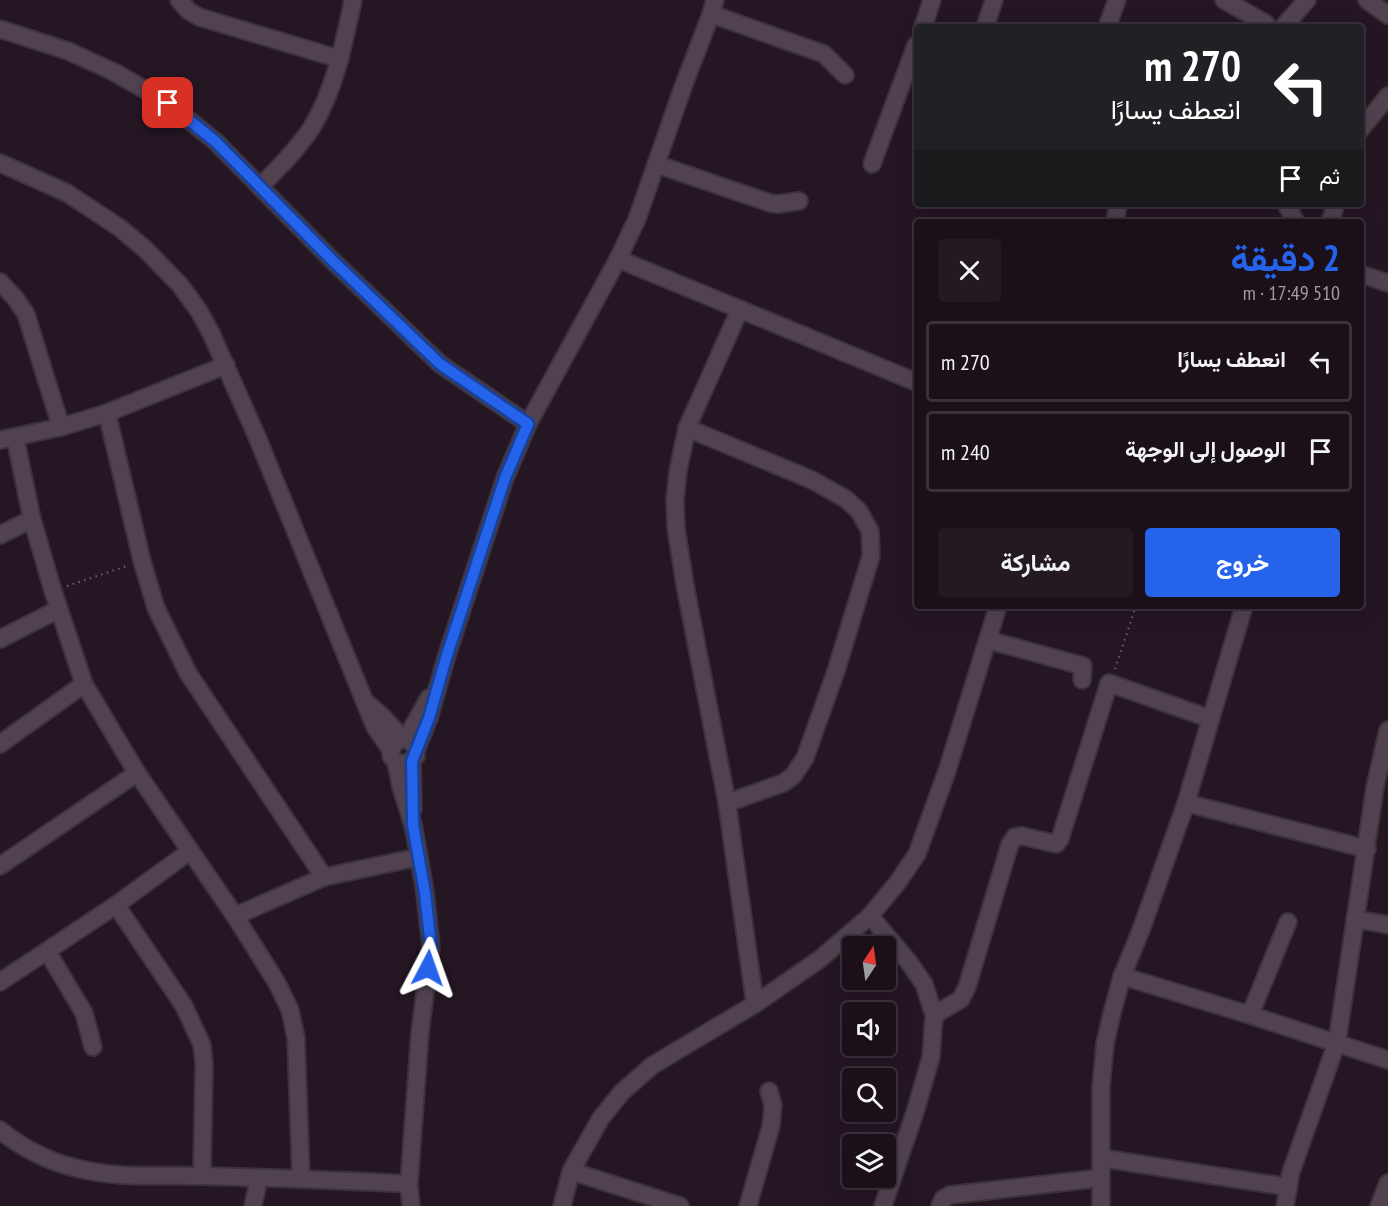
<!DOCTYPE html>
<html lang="ar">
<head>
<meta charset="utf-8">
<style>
  body { margin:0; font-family:"PT Sans Narrow",Vazirmatn,sans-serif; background:#241923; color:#f1f3f6; direction:rtl; height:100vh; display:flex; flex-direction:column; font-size:22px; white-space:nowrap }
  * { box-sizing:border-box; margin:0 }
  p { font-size:20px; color:#a09da2 }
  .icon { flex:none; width:33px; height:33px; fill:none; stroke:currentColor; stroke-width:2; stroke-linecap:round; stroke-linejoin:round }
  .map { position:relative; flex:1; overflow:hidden; direction:ltr }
  .details { position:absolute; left:914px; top:219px; width:450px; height:390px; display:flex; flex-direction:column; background:#1b101a; border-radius:6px; box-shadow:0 6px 24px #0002,0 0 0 2px #393039; direction:rtl }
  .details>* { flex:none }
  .banner { position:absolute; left:914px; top:24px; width:450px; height:183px; border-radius:6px; box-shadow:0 6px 24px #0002,0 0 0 2px #393039; direction:rtl; background:#202124; color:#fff; overflow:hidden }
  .needle { width:39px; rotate:13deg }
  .buttons { position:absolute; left:842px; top:936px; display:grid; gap:12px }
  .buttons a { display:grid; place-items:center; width:54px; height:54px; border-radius:6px; background:#1b101a; box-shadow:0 6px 24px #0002,0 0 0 2px #393039; font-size:30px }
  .pin { position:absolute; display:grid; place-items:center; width:51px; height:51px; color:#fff; margin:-26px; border-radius:12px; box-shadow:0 3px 9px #0006 }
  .me { position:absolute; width:66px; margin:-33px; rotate:4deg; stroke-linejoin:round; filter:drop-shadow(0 0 4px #0008) }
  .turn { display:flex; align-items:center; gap:21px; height:126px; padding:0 24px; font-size:27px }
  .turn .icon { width:78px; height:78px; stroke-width:2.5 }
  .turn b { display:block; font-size:42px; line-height:51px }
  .then { display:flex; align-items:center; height:57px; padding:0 24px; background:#0003; gap:12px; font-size:22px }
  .round { display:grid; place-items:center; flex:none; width:63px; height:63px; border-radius:6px; background:#241923 }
  .summary { display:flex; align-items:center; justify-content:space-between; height:102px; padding:0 24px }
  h1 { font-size:36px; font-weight:700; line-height:45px; color:#2563eb }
  .cta { display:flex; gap:12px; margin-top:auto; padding:12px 24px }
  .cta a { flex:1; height:69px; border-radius:6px; background:#2563eb; color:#fff; font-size:24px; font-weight:700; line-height:69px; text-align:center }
  .cta a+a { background:#241923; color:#f1f3f6 }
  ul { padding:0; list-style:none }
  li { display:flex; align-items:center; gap:18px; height:81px; margin:0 12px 9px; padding:0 12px; border:3px solid #393039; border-radius:6px }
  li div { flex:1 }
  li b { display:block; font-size:22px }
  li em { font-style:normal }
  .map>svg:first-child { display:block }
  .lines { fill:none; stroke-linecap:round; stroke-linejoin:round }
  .minor-casing { stroke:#3c323b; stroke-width:20 }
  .path { stroke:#70636f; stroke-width:2; stroke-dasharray:1.5 4.5; stroke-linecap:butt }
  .minor { stroke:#514250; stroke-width:16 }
  .route-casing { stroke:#184099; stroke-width:15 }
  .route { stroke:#2563eb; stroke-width:10 }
</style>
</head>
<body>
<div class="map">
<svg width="1388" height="1206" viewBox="0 0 1388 1206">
  <rect width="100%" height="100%" fill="#241623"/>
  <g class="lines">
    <defs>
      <g id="minor">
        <path d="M 179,0 L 189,11 L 199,17 L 340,59"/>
        <path d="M 1224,0 L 1265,23 L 1268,27"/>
        <path d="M 1367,0 L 1388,15"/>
        <path d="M 711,14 L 824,54 L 845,75"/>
        <path d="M 923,27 L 932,0"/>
        <path d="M 985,27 L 994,0"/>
        <path d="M 1107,27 L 1117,0"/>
        <path d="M 1283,27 L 1307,0"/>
        <path d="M 0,29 L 68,51 L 114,72 L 168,103 L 216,142 L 332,260 L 440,364 L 528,424"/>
        <path d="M 1360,130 L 1388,96"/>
        <path d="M 0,163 L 67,193 L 120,228 L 145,249 L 180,285 L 199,311 L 211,333 L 258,439 L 375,727 L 391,750 L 391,756 L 396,762 L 407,764 L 416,756 L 415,745 L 406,739 L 397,740 L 391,750"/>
        <path d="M 656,164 L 770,203 L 778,204 L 799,201"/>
        <path d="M 872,164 L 916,45"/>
        <path d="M 260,187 C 278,168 298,149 312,127 C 335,89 344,43 353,0"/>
        <path d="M 1286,204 L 1296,222"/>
        <path d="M 1115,222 L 1118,204"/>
        <path d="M 1330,222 L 1336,204"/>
        <path d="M 618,259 L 916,382"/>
        <path d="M 1360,274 L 1388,283"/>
        <path d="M 0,282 L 15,298 L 26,314 L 61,427"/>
        <path d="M 740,309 L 687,428 L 678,471 L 675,500 L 676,528 L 685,585 L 727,803 L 755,1004"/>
        <path d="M 107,413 L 142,561 L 156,608 L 188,673 L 324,877"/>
        <path d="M 687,428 L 812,480 L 846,499 L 859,511 L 870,531 L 871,556 L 836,671 L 805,758 L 793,776 L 783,783 L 727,803"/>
        <path d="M 15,437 L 32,519 L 53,591 L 84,684 L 137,773 L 235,916 L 277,983 L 290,1010 L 296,1038 L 301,1178"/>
        <path d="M 0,440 L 61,427 L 107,413 L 226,365"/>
        <path d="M 0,535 L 32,519"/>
        <path d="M 0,639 L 59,609"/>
        <path d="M 988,640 L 1083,666 L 1082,680"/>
        <path d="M 367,703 L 383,717 L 402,738"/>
        <path d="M 406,739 L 429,698"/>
        <path d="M 0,744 L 84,684"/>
        <path d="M 416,750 L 429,718 L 446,658 L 505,478 L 528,424 L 618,259 L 637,219 L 683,87 L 711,14 L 715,0"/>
        <path d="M 412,761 L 413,809"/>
        <path d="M 396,762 L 401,787 L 413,825 L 419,857 L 425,893 L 431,947 L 420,1032 L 409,1184 L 411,1206"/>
        <path d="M 1186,803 L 1367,849"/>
        <path d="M 0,866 L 137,773"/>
        <path d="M 116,905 L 184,1006 L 202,1045 L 204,1064 L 202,1176"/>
        <path d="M 235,916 L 324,877 L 419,857"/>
        <path d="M 870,916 L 908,961 L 924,984 L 934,1015 L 931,1057 L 915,1112 L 883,1206"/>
        <path d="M 1355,919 L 1388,925"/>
        <path d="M 47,951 L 84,1013 L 93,1047"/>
        <path d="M 1122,976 L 1250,1015 L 1288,922"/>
        <path d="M 0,982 L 116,905 L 190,851"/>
        <path d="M 934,1015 L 961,999 L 967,987 L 1010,844 L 1015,837 L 1022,836 L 1056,844 L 1060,839 L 1109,683 L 1211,719"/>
        <path d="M 1250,1015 L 1388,1060"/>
        <path d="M 0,1130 C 21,1147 45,1160 72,1167 C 114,1179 160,1175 203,1176 C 272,1178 340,1180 409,1184"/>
        <path d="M 1101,1158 L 1288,1187"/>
        <path d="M 571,1171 L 680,1206"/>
        <path d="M 253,1206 L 259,1178"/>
        <path d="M 562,1206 L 571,1171 L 601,1118 L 622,1092 L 653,1065 L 755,1004 L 820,959 L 870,916 L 898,882 L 917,854 L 947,771 L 998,606"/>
        <path d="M 748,1206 L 771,1126 L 773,1105 L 769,1091"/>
        <path d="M 940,1206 L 943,1199 L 950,1195 L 1101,1178"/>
        <path d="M 1101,1206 L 1101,1087 L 1105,1044 L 1112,1013 L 1122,976 L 1141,930 L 1186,803 L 1244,606"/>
        <path d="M 1285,1206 L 1291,1172 L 1337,1042 L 1375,787 L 1388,730"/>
        <path d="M 1379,1206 L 1388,1183"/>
      </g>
    </defs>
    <use href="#minor" class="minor-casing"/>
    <g class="path">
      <path d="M 67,586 L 127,566"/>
      <path d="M 1115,669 L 1136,606"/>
    </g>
    <use href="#minor" class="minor"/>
  </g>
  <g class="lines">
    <defs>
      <path id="route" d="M 168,103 L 216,142 L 332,260 L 440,364 L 528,424 L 505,478 L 446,658 L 429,718 L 412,761 L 413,825 L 425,893 L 431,947 L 428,968"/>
    </defs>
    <use href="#route" class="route-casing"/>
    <use href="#route" class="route"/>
  </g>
</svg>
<div class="buttons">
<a><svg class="needle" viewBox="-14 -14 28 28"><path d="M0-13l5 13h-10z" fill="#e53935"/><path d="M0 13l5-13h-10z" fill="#a09da2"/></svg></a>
<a><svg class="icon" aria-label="sound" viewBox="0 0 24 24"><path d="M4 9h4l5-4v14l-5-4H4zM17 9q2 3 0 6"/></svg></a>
<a><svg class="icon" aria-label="search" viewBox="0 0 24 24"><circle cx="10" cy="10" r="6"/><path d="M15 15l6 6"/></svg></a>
<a><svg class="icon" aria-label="layers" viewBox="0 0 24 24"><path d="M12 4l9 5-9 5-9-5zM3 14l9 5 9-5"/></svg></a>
</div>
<div class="pin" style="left:168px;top:103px;background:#d93025"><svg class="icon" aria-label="arrive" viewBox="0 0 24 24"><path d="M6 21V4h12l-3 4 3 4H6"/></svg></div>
<svg class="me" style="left:428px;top:968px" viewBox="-20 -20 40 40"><path d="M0-17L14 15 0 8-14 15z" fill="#2563eb" stroke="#fff" stroke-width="4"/></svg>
<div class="banner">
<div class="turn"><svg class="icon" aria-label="left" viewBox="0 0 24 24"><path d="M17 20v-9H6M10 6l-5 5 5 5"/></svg><div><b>270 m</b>انعطف يسارًا</div></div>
<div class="then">ثم<svg class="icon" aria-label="arrive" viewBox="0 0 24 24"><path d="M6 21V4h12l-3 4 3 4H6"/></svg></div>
</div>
<section class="details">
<div class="summary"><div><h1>2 دقيقة</h1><p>510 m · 17:49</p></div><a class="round"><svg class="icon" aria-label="close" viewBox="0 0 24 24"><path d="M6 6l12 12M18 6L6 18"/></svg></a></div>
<ul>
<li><svg class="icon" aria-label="left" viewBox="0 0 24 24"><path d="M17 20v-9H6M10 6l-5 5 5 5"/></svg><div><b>انعطف يسارًا</b></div><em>270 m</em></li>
<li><svg class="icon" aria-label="arrive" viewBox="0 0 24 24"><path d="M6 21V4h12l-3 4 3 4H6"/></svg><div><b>الوصول إلى الوجهة</b></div><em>240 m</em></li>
</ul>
<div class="cta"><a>خروج</a><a>مشاركة</a></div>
</section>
</div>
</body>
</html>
